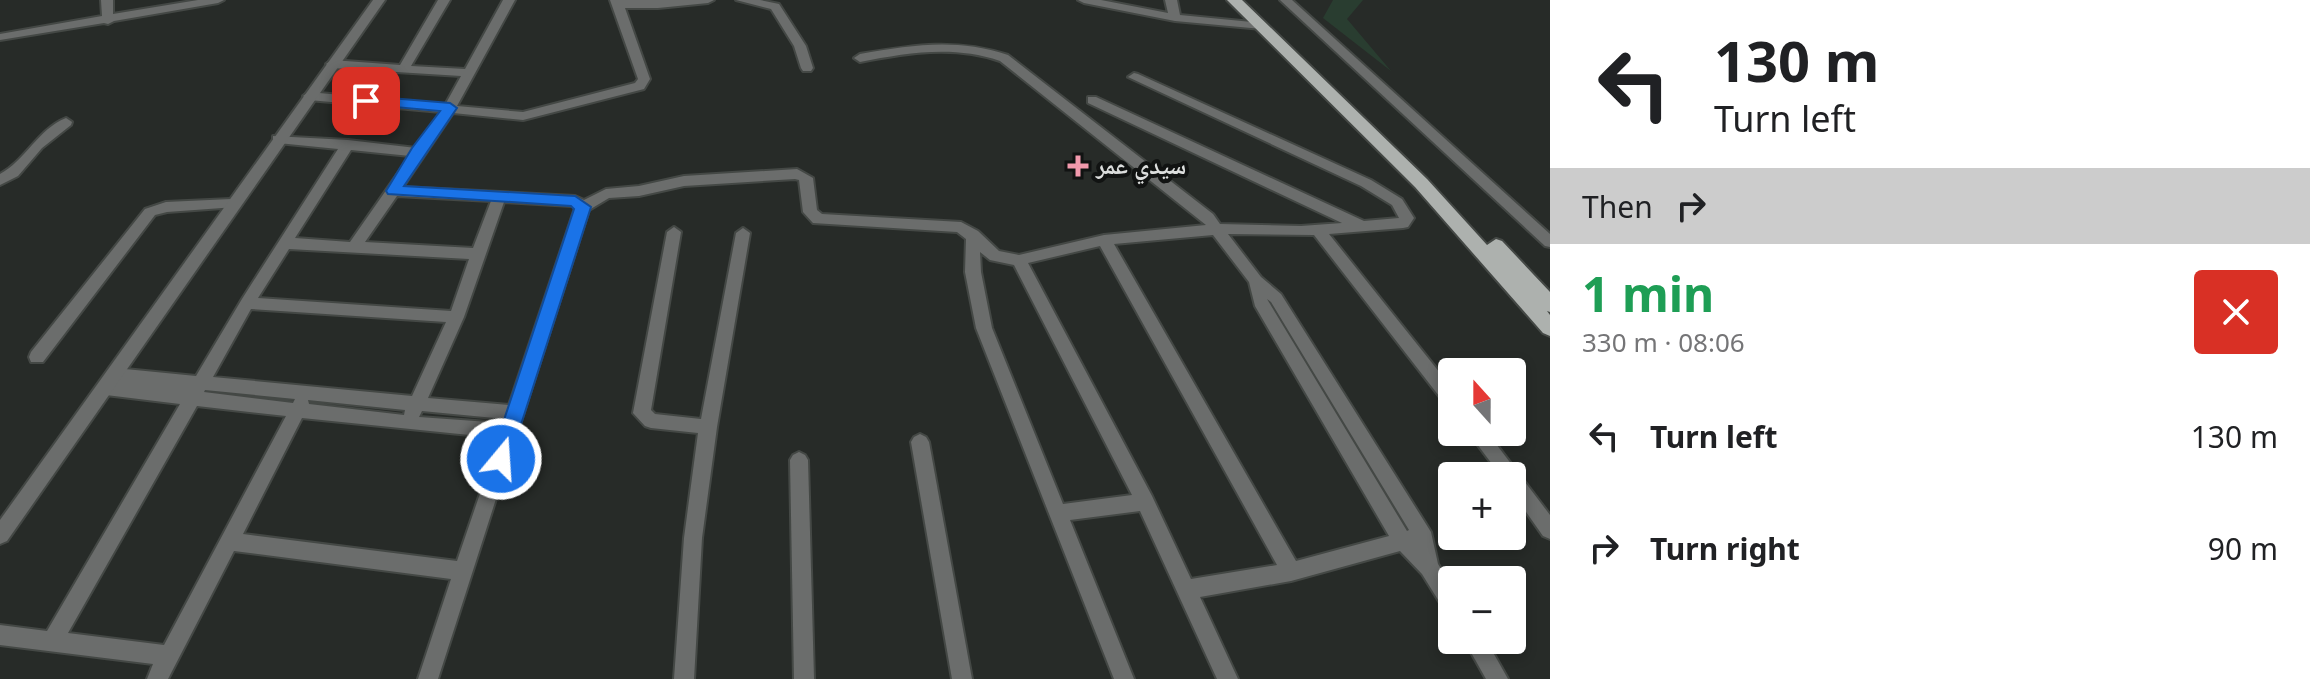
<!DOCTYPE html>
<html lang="en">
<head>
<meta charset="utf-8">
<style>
  body { margin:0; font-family:"Noto Sans","Noto Naskh Arabic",sans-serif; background:#f2f2f2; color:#202124; height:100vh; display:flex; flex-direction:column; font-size:30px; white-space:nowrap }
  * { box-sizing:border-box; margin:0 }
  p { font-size:26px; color:#757577 }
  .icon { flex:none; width:44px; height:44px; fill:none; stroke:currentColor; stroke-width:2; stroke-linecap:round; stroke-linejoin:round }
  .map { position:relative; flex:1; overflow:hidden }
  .details { display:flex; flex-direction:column; background:#fff; width:760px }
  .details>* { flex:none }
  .hud { background:#fff; color:#202124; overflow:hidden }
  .needle { width:52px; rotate:339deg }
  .controls { position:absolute; left:1438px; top:358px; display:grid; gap:16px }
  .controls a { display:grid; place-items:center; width:88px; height:88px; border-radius:8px; background:#fff; box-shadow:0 4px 12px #0003; font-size:40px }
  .pin { position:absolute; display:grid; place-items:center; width:68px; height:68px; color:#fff; margin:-34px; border-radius:16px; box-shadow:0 4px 12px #0006 }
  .me { position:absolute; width:88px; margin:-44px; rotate:18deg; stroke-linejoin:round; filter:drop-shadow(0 0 6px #0008) }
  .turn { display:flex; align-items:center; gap:28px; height:168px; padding:0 32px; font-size:36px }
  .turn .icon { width:104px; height:104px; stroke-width:2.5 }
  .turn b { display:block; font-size:56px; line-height:68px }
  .then { display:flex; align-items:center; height:76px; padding:0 32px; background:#0003; gap:16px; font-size:30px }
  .round { display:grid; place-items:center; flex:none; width:84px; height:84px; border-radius:8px; background:#f2f2f2 }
  .head { display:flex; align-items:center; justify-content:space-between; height:136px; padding:0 32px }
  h1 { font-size:48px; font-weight:700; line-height:60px; color:#1e9e55 }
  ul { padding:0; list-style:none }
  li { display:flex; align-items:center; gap:24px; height:112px; padding:0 32px }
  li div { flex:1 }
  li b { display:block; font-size:30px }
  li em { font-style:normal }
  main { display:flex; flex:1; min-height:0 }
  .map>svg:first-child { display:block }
  .green { fill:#293d30 }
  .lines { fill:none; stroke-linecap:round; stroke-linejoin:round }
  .minor-casing { stroke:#444845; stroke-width:4 }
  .tertiary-casing { stroke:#444845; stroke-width:4 }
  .primary-casing { stroke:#444845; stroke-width:4 }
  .minor { fill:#6b6d6c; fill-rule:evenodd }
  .tertiary { fill:#6b6d6c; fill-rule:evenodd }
  .primary { fill:#adb1ae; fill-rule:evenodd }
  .route { fill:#1a73e8; stroke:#114b97; stroke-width:2 }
  .poi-dot { fill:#f29aad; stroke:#111312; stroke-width:3 }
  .labels { text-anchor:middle; stroke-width:8; stroke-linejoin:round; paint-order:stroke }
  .poi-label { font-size:24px; font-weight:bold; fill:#dcdedd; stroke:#111312; text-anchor:start }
</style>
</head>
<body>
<main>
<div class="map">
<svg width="1550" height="679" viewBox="0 0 1550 679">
  <rect width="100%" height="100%" fill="#272b28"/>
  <path class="green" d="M 1333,0 L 1363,0 L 1347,19 L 1391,71 L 1323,18 Z"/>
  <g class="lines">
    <defs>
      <g id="minor">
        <path d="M 101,0 L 113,0 L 113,14 L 198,0 L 224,0 L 218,3 L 114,21 L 108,24 L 104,23 L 0,40 L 0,34 L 102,16 Z"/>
        <path d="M 438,0 L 450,0 L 411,66 L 465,69 L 503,0 L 515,0 L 457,106 L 523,112 L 635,83 L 638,79 L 610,0 L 714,0 L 708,3 L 658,8 L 625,8 L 650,79 L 644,89 L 523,120 L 453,113 L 403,187 L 575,196 L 584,200 L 606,189 L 639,186 L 684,176 L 797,169 L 813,178 L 817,210 L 822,214 L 961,222 L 978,231 L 999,251 L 1019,255 L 1104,235 L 1206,225 L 1000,61 C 953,45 907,53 860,62 L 854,58 L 860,54 C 914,45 955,38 1008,55 L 1213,214 L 1220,224 L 1301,226 L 1342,223 L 1088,103 L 1088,97 L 1096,97 L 1364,221 L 1399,218 L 1392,205 L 1361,186 L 1128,77 L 1134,73 L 1138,74 L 1371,180 L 1402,199 L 1414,218 L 1408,227 L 1403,228 L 1329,234 L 1452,388 L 1452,407 L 1446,405 L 1314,235 L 1228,234 L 1261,277 L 1281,294 L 1431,532 L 1438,564 L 1452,586 L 1452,614 L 1445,611 L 1422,574 L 1400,551 L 1291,581 L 1200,597 L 1238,679 L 1217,679 L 1140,511 L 1070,520 L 1134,679 L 1114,679 L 976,328 L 965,272 L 966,239 L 957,232 L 813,223 L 803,212 L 799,180 L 795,179 L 684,186 L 639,196 L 609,198 L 589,210 L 438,679 L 418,679 L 451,579 L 234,551 L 168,679 L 147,679 L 153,664 L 0,645 L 0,625 L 47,631 L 180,404 L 106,395 L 100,393 L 98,388 L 100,383 L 106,381 L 188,390 L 115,382 L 109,380 L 107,375 L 109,370 L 115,368 L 196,376 L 242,299 L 338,149 L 278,143 L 273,142 L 273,136 L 348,140 L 416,148 L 441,112 L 309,100 L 303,96 L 309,92 L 445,105 L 461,76 L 332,68 L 326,64 L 332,60 L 400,65 ZM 351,150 L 410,156 L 350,242 L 295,238 ZM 397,196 L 491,201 L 473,248 L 365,242 ZM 504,202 L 572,206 L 575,208 L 509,405 L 428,398 L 464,317 ZM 1213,235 L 1249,282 L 1255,306 L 1389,536 L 1296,561 L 1114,244 ZM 1100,246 L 1277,565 L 1191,579 L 1152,496 L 1028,263 ZM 289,249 L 469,259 L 451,311 L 258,298 ZM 980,252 L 990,260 L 1014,265 L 1132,495 L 1063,504 L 992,328 L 981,272 ZM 1267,299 L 1271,302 L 1409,530 L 1407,531 ZM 251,309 L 446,322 L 412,396 L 213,377 ZM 205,390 L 295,399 L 293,403 L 204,392 ZM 308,400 L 405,410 L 404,415 L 309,404 ZM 197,406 L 286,416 L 164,645 L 68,633 ZM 422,411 L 505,419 L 503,423 L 419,417 ZM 302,418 L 499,438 L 457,561 L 243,534 Z"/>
        <path d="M 736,0 L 760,0 L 779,4 L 806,46 L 813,68 L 811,71 L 803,71 L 801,68 L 794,46 L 771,9 Z"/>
        <path d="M 1078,0 L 1101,0 L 1168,13 L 1165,0 L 1177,0 L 1180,15 L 1262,23 L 1268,26 L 1262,29 L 1175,21 L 1084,3 Z"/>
        <path d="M 1280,0 L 1292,0 L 1550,234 L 1550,247 L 1545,246 Z"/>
        <path d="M 66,118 L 72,122 L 71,125 L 42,148 L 18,176 L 0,185 L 0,174 C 25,161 38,129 66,118 Z"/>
        <path d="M 231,199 L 238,204 L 236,207 L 167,212 L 155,215 L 43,362 L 31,362 L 29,357 L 31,352 L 145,209 L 166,202 Z"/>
        <path d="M 674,227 L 681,232 L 651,410 L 655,414 L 701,419 L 736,233 L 743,228 L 750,233 L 717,427 L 702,538 L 694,679 L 674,679 L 684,538 L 698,433 L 651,428 L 645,426 L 633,413 L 667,232 Z"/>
        <path d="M 1468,432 L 1487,432 L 1550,515 L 1550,539 L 1543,536 L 1512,492 L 1512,476 L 1501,476 Z"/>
        <path d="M 920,434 L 926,437 L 929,442 L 972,679 L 952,679 L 911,442 L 914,437 Z"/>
        <path d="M 799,452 L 805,455 L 808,460 L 814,679 L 794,679 L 790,460 L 793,455 Z"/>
        <path d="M 1464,640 L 1486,640 L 1508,679 L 1486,679 Z"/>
      </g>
      <path id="tertiary" d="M 373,0 L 385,0 L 7,541 L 0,544 L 0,520 Z"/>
      <path id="primary" d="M 1227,0 L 1242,0 L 1427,179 L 1487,245 L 1496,239 L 1502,241 L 1550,292 L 1550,312 L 1547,311 L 1550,315 L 1550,336 L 1543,333 L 1415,187 Z"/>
    </defs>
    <use href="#minor" class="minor-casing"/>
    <use href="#tertiary" class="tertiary-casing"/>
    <use href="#primary" class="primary-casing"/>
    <use href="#minor" class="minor"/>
    <use href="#tertiary" class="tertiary"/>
    <use href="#primary" class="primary"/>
  </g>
  <path class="route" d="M 366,96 L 450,103 L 457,108 L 404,186 L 575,196 L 591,207 L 508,465 L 501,468 L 494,465 L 491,459 L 574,209 L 571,206 L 388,194 L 386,191 L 412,148 L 440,111 L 361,104 L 358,101 Z"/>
  <path class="poi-dot" d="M1074 154h8v8h8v8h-8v8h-8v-8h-8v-8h8z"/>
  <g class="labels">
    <g class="poi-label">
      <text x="1096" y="174">سيدي عمر</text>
    </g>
  </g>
</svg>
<div class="controls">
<a><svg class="needle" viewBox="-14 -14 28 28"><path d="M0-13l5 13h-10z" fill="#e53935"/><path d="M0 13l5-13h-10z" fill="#757577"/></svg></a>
<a>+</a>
<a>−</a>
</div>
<div class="pin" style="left:366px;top:101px;background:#d93025"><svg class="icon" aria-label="arrive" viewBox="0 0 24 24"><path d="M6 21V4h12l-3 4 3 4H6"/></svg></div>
<svg class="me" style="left:501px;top:459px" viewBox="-20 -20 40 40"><circle r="17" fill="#1a73e8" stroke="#fff" stroke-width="3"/><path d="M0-11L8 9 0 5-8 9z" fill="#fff"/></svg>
</div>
<section class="details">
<div class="hud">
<div class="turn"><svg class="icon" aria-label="left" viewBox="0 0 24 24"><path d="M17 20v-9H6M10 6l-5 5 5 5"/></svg><div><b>130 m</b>Turn left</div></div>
<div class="then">Then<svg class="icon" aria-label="right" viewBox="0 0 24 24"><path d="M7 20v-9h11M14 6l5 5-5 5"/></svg></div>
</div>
<div class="head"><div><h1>1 min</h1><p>330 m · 08:06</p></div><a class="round" style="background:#d93025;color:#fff"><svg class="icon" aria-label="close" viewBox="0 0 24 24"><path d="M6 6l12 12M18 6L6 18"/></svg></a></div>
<ul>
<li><svg class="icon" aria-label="left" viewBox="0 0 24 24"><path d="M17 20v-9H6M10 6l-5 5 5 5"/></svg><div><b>Turn left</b></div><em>130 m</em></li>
<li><svg class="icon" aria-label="right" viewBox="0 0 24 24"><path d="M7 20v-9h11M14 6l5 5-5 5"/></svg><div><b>Turn right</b></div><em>90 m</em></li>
</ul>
</section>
</main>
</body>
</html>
